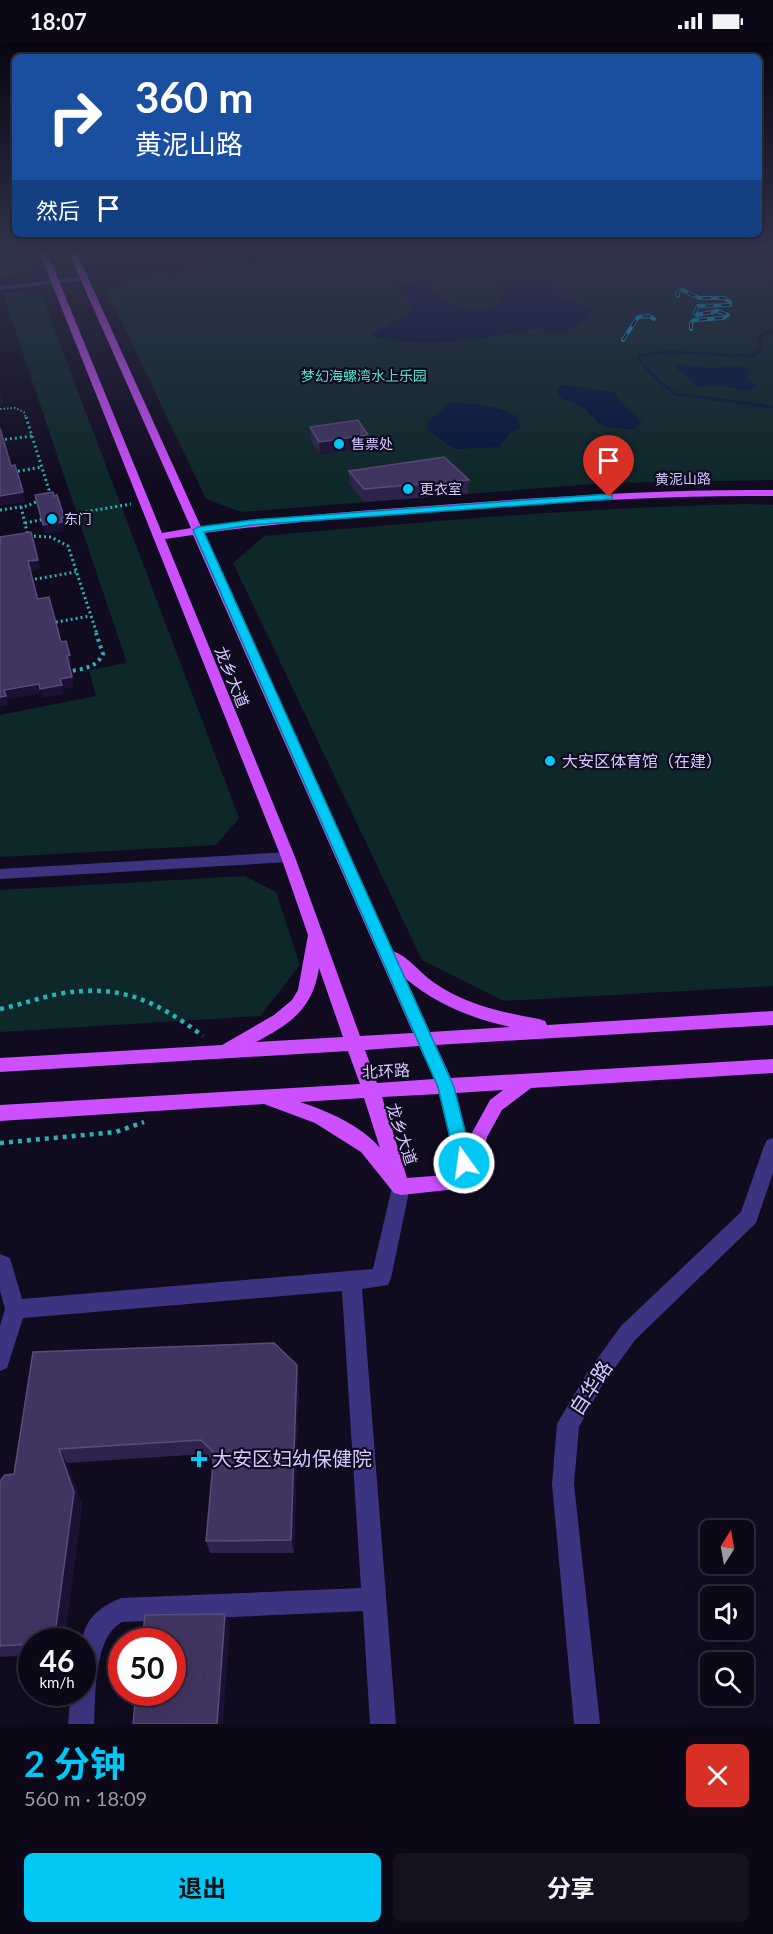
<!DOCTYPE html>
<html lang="zh">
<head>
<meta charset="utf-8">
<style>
  body { margin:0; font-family:Lato,"Noto Sans SC",sans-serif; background:#151120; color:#f1f3f6; height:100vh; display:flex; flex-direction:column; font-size:22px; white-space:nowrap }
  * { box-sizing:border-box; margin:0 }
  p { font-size:20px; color:#9a9aa1 }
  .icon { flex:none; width:33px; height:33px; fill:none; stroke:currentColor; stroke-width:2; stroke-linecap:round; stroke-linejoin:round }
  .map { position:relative; height:1682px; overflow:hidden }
  .panel { display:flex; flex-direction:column; background:#0c0817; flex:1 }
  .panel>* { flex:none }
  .top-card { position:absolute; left:12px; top:12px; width:750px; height:183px; border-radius:9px; box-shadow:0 6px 24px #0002,0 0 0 2px #2c2936; background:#1a4fa0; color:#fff; overflow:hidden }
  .needle { width:39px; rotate:11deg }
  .fabs { position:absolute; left:700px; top:1478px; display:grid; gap:12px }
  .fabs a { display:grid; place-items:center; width:54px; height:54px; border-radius:9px; background:#0c0817; box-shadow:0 6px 24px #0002,0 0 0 2px #2c2936; font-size:30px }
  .speed { position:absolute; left:18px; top:1586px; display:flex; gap:12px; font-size:30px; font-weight:700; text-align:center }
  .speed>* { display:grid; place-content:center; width:78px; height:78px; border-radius:50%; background:#0c0817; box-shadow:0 6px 24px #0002,0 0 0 2px #2c2936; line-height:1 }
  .speed small { font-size:15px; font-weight:400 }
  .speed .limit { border:9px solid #d22; background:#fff; color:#111 }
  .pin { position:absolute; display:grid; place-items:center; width:51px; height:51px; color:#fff; margin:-62px -26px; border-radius:50% 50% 50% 0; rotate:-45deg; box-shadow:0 0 6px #0007 }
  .pin .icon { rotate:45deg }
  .me { position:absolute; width:66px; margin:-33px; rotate:346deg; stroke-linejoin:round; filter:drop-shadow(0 0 4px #0008) }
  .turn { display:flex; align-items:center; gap:21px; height:126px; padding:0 24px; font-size:27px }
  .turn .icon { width:78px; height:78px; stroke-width:2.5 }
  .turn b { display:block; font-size:42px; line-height:51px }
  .then { display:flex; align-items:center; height:57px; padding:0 24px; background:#0003; gap:12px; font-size:22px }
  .round { display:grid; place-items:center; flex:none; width:63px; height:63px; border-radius:9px; background:#151120 }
  .summary { display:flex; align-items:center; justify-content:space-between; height:102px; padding:0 24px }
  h1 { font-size:36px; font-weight:700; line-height:45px; color:#00c7f4 }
  .cta { display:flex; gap:12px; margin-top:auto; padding:12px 24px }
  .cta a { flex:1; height:69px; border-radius:9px; background:#00c7f4; color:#111; font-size:24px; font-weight:700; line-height:69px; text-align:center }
  .cta a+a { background:#151120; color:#f1f3f6 }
  .status { display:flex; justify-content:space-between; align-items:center; height:42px; padding:0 30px; background:#0c0817; direction:ltr }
  .status svg { height:16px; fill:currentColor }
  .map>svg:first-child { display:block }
  .green { fill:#0e2829 }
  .water { fill:#06163d }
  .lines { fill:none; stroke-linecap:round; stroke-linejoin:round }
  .stream { stroke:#06163d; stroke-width:3 }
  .path-far3 { stroke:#27b2b5; stroke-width:2; stroke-dasharray:1.5 2; stroke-linecap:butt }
  .path-far2 { stroke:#27b2b5; stroke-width:3; stroke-dasharray:2 3; stroke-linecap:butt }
  .path-far1 { stroke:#27b2b5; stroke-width:4; stroke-dasharray:3 4; stroke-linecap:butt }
  .path { stroke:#27b2b5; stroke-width:4.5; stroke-dasharray:4 5; stroke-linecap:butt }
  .minor { fill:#3d3481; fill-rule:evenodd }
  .major { fill:#cc50ff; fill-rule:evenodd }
  .rail-casing { stroke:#00c7f4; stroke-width:4 }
  .rail { stroke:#100b1f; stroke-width:2; stroke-dasharray:8; stroke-linecap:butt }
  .wall { fill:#2f234e }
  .shaded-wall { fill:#1b1233 }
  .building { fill:#413461; stroke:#584c7a; stroke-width:1.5 }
  .route { fill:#00c7f4; stroke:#00819f; stroke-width:1.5 }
  .poi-dot { fill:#00c7f4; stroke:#100b1f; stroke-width:2 }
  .labels { text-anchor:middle; stroke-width:4.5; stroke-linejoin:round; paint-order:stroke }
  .far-park-label { font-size:14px; fill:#50e4cc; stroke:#100b1f }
  .far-poi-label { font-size:14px; fill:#d4c9ff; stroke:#100b1f; text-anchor:start }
  .far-street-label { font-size:14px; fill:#d4c9ff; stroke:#100b1f }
  .street-label { font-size:16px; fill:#d4c9ff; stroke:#100b1f }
  .poi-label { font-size:16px; fill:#d4c9ff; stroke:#100b1f; text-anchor:start }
  .near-street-label { font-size:20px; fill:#d4c9ff; stroke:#100b1f }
  .near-poi-label { font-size:20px; fill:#d4c9ff; stroke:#100b1f; text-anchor:start }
</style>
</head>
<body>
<div class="status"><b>18:07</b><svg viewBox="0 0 49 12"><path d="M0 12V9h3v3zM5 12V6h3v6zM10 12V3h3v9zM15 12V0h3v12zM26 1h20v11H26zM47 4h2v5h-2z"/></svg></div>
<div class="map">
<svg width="773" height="1682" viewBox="0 0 773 1682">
  <rect width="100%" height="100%" fill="#100b1f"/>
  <g class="green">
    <path d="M 0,207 L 19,207 L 26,225 L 0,238 Z"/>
    <path d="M 365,207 L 740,207 L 773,227 L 773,438 L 606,441 L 241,470 L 206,457 L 107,249 L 131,236 Z"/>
    <path d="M 14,250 L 43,257 L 239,776 L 216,803 L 0,815 L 0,673 L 96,654 L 89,628 L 127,621 L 3,252 Z"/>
    <path d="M 749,462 L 773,463 L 773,944 L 504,959 L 422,918 L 233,521 L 264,494 C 425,480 587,465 749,462 Z"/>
    <path d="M 245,834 L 276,850 L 300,923 L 260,974 L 0,990 L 0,848 Z"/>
  </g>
  <g class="water">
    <path d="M 541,235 C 552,258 573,261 596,265 C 577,286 578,288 548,292 L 540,286 C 483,296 427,309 370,293 L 410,270 L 412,263 L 397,243 L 424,240 C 432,247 440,255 450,261 C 463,268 503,275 502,250 C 502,246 500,241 499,236 Z"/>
    <path d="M 678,322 L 711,326 L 737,324 L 753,327 L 753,330 L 747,335 L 756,344 L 755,347 L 742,348 L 722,344 L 696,345 L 686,333 L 674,325 Z"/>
    <path d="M 564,343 L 613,350 L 618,354 L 620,360 L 642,379 L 634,387 L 611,386 L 600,382 L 583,365 L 561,356 L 557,350 L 559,345 Z"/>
    <path d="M 449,361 C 471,361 498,363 517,375 L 520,386 L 512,390 L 499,405 L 457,407 L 449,404 L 428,387 L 428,380 Z"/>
  </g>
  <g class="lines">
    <path class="stream" d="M 773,289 L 760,294 L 762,307 L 752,314 L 668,310 L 640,313 L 639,317 C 645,326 668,348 676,352 L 773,365"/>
    <path class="path-far3" d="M 0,367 L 15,366 L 24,370 L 26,376"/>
    <g class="path-far2">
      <path d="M 26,375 L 49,448 L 46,454"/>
      <path d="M 0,398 L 32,394"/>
      <path d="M 13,430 L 42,425"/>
      <path d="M 21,465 L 28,494"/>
      <path d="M 0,468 L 27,464 L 40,458"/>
      <path d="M 61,474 L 131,462"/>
      <path d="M 25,481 L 45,477"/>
      <path d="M 29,494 L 51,495 L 68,504 L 97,592"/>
      <path d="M 30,538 L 76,530"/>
      <path d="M 51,581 L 90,574"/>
    </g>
    <path class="path-far1" d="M 66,630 C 80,627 96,627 103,612 L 96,591"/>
    <g class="path">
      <path d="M 0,967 C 20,963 38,956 58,952 C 119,941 155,958 203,994"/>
      <path d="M 0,1101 L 116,1090 L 144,1080"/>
    </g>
    <g class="minor">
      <path d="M 85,234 L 88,234 L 88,238 L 0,248 L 0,244 Z"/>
      <path d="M 288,810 L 295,815 L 288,820 L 0,837 L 0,827 Z"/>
      <path d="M 773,1096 L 773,1131 L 756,1181 L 635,1298 L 601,1345 L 579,1385 L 574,1442 L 600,1682 L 574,1682 L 552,1442 L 557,1382 L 587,1331 L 621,1284 L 741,1170 L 764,1104 L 767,1098 Z"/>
      <path d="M 401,1137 L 408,1139 L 410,1145 L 391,1236 L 388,1243 L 362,1247 L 396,1682 L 370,1682 L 363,1569 L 122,1580 C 93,1596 96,1653 94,1682 L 68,1682 L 71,1650 L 82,1650 C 82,1605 72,1576 121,1556 L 361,1546 L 342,1249 L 23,1276 L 7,1326 L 0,1329 L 0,1284 L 5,1267 L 0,1249 L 0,1212 L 10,1216 L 22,1257 L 373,1227 L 392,1145 L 394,1139 Z"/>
    </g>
    <path class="major" d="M 38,207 L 46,207 L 162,491 L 191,486 L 67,207 L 75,207 L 201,485 C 285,474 370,468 455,462 C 561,454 667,447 773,448 L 773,454 C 666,453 560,460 454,468 C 370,474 287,480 204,491 L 393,909 C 408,914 420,931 433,940 C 466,963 501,970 539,977 L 545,979 L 547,983 L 773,969 L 773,983 L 436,1003 L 451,1036 L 773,1017 L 773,1031 L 531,1046 L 502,1068 L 487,1095 L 476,1145 L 401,1153 L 394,1151 L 361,1110 L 315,1081 L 264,1062 L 0,1079 L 0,1063 L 360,1042 L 348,1009 L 0,1030 L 0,1016 L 222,1003 L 274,973 L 292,958 L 298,948 L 308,893 L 281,815 ZM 193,493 L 413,991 L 360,994 L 295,815 L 165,497 ZM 319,926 L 343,995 L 256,1000 C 290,982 313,967 319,926 ZM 406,937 C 437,962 470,976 510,985 L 430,990 ZM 419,1004 L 434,1037 L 377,1041 L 365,1008 ZM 503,1048 L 490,1058 L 468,1098 L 456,1051 ZM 439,1052 L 458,1132 L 407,1136 L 382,1055 ZM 364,1056 L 380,1106 C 361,1083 327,1069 300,1060 Z"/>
    <defs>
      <g id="rail">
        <path d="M 678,254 L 677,250 L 682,248 L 699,256 L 724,256 L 730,260 L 730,263 L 698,264 L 695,271 L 697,273 L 717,269 L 728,273 L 723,276 L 694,278 L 691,281 L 691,287"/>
        <path d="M 623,298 L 638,275 L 649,274 L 654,277"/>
      </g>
    </defs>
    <use href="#rail" class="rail-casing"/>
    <use href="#rail" class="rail"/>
  </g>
  <g class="wall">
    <path d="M 310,385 L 368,406 L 320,413 L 311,398 Z"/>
    <path d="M 349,429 L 469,438 L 468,452 L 365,460 L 349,442 Z"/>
    <path d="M 33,1310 L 299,1339 L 294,1511 L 210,1511 L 206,1499 L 213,1420 L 205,1412 L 67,1421 L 82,1463 L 64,1599 L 32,1599 L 32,1613 L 0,1615 L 0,1439 L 14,1432 Z"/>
  </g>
  <g class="shaded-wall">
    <path d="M 0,352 L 1,352 L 3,361 L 0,361 Z"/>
    <path d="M 368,393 L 368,406 L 320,413 L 319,400 Z"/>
    <path d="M 23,450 L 25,460 L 0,464 L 0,454 Z"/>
    <path d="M 64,475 L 66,485 L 63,485 L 64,489 L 45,492 L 43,483 Z"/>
    <path d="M 38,518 L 41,527 L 30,529 L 28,519 Z"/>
    <path d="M 70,613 L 72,623 L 69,623 L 67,614 Z"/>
    <path d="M 72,635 L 74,645 L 63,647 L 64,652 L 43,656 L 40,647 L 60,637 Z"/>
    <path d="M 39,642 L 41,651 L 7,658 L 8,663 L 0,665 L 0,655 L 4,648 Z"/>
    <path d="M 297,1323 L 299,1339 L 294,1511 L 291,1498 Z"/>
    <path d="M 59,1407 L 67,1421 L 82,1463 L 64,1599 L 54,1599 Z"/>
    <path d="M 225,1572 L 230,1583 L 223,1682 L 217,1682 Z"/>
  </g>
  <g class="building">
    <path d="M 358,378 L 368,393 L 319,400 L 310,385 Z"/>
    <path d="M 0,386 L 11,424 L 15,423 L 23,450 L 0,454 Z"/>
    <path d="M 444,415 L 469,438 L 364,447 L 349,429 Z"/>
    <path d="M 53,450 L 54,454 L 57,453 L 64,475 L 61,476 L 62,480 L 43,483 L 35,453 Z"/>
    <path d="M 31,490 L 38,518 L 28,519 L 37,555 L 38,557 L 49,555 L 61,600 L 66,599 L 70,613 L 67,614 L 72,635 L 60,637 L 62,643 L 40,647 L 39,642 L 4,648 L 6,654 L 0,655 L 0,495 Z"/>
    <path d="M 274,1301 L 297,1323 L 291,1498 L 206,1499 L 214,1411 L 201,1398 L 59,1407 L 74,1450 L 54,1599 L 32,1599 L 32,1602 L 0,1604 L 0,1439 L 5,1433 L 14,1432 L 33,1310 Z"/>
    <path d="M 225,1572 L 217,1682 L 133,1682 L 136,1650 L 172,1650 L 172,1599 L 142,1599 L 145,1573 Z"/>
  </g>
  <linearGradient id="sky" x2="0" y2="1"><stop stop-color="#090611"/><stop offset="0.47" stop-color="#31344d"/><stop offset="1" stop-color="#31344d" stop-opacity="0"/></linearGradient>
  <rect width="773" height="442" fill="url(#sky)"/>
  <path class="route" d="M 609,452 L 612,453 L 612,457 L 252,483 L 204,490 L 454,1045 L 473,1121 L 470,1126 L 464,1128 L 458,1126 L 456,1121 L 438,1045 L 193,488 L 198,485 L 252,478 Z"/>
  <g class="poi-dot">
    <circle cx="339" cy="402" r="6"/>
    <circle cx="408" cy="447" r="6"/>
    <circle cx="52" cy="477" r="6"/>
    <circle cx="550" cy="719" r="6"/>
    <path d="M196 1408h6v6h6v6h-6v6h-6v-6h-6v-6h6z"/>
  </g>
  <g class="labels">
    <g class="far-park-label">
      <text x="364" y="339">梦幻海螺湾水上乐园</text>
    </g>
    <g class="far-poi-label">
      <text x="351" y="407">售票处</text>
      <text x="420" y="452">更衣室</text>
      <text x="64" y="482">东门</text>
    </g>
    <g class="far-street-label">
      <text transform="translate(683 437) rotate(-1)" y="5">黄泥山路</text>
    </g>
    <g class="street-label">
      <text transform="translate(232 635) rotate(68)" y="6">龙乡大道</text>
      <text transform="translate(386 1029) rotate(-3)" y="6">北环路</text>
      <text transform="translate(402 1092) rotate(72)" y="6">龙乡大道</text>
    </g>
    <g class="poi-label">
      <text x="562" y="725">大安区体育馆（在建）</text>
    </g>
    <g class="near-street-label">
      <text transform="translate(591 1346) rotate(-57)" y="7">自华路</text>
    </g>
    <g class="near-poi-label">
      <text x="212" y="1424">大安区妇幼保健院</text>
    </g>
  </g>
</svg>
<div class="fabs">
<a><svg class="needle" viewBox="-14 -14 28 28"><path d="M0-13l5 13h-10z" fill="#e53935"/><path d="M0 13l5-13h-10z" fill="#9a9aa1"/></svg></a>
<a><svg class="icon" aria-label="sound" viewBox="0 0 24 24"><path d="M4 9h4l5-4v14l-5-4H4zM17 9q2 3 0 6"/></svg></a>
<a><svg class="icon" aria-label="search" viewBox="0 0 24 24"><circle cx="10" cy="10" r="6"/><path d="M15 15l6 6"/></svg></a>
</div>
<div class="speed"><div>46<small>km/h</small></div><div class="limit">50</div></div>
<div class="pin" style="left:609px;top:455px;background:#d93025"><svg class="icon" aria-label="arrive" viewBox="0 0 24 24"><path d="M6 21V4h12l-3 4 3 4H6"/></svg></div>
<svg class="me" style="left:464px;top:1121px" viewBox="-20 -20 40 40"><circle r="17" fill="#00c7f4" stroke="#fff" stroke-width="3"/><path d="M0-11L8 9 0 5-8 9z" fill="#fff"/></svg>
<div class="top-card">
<div class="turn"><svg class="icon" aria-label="right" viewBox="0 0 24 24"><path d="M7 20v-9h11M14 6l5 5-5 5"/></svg><div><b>360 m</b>黄泥山路</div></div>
<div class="then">然后<svg class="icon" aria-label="arrive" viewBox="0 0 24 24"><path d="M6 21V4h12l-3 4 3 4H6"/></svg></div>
</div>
</div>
<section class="panel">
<div class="summary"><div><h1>2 分钟</h1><p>560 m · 18:09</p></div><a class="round" style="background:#d93025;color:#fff"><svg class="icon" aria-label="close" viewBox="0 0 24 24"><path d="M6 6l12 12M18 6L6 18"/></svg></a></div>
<div class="cta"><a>退出</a><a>分享</a></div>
</section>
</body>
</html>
